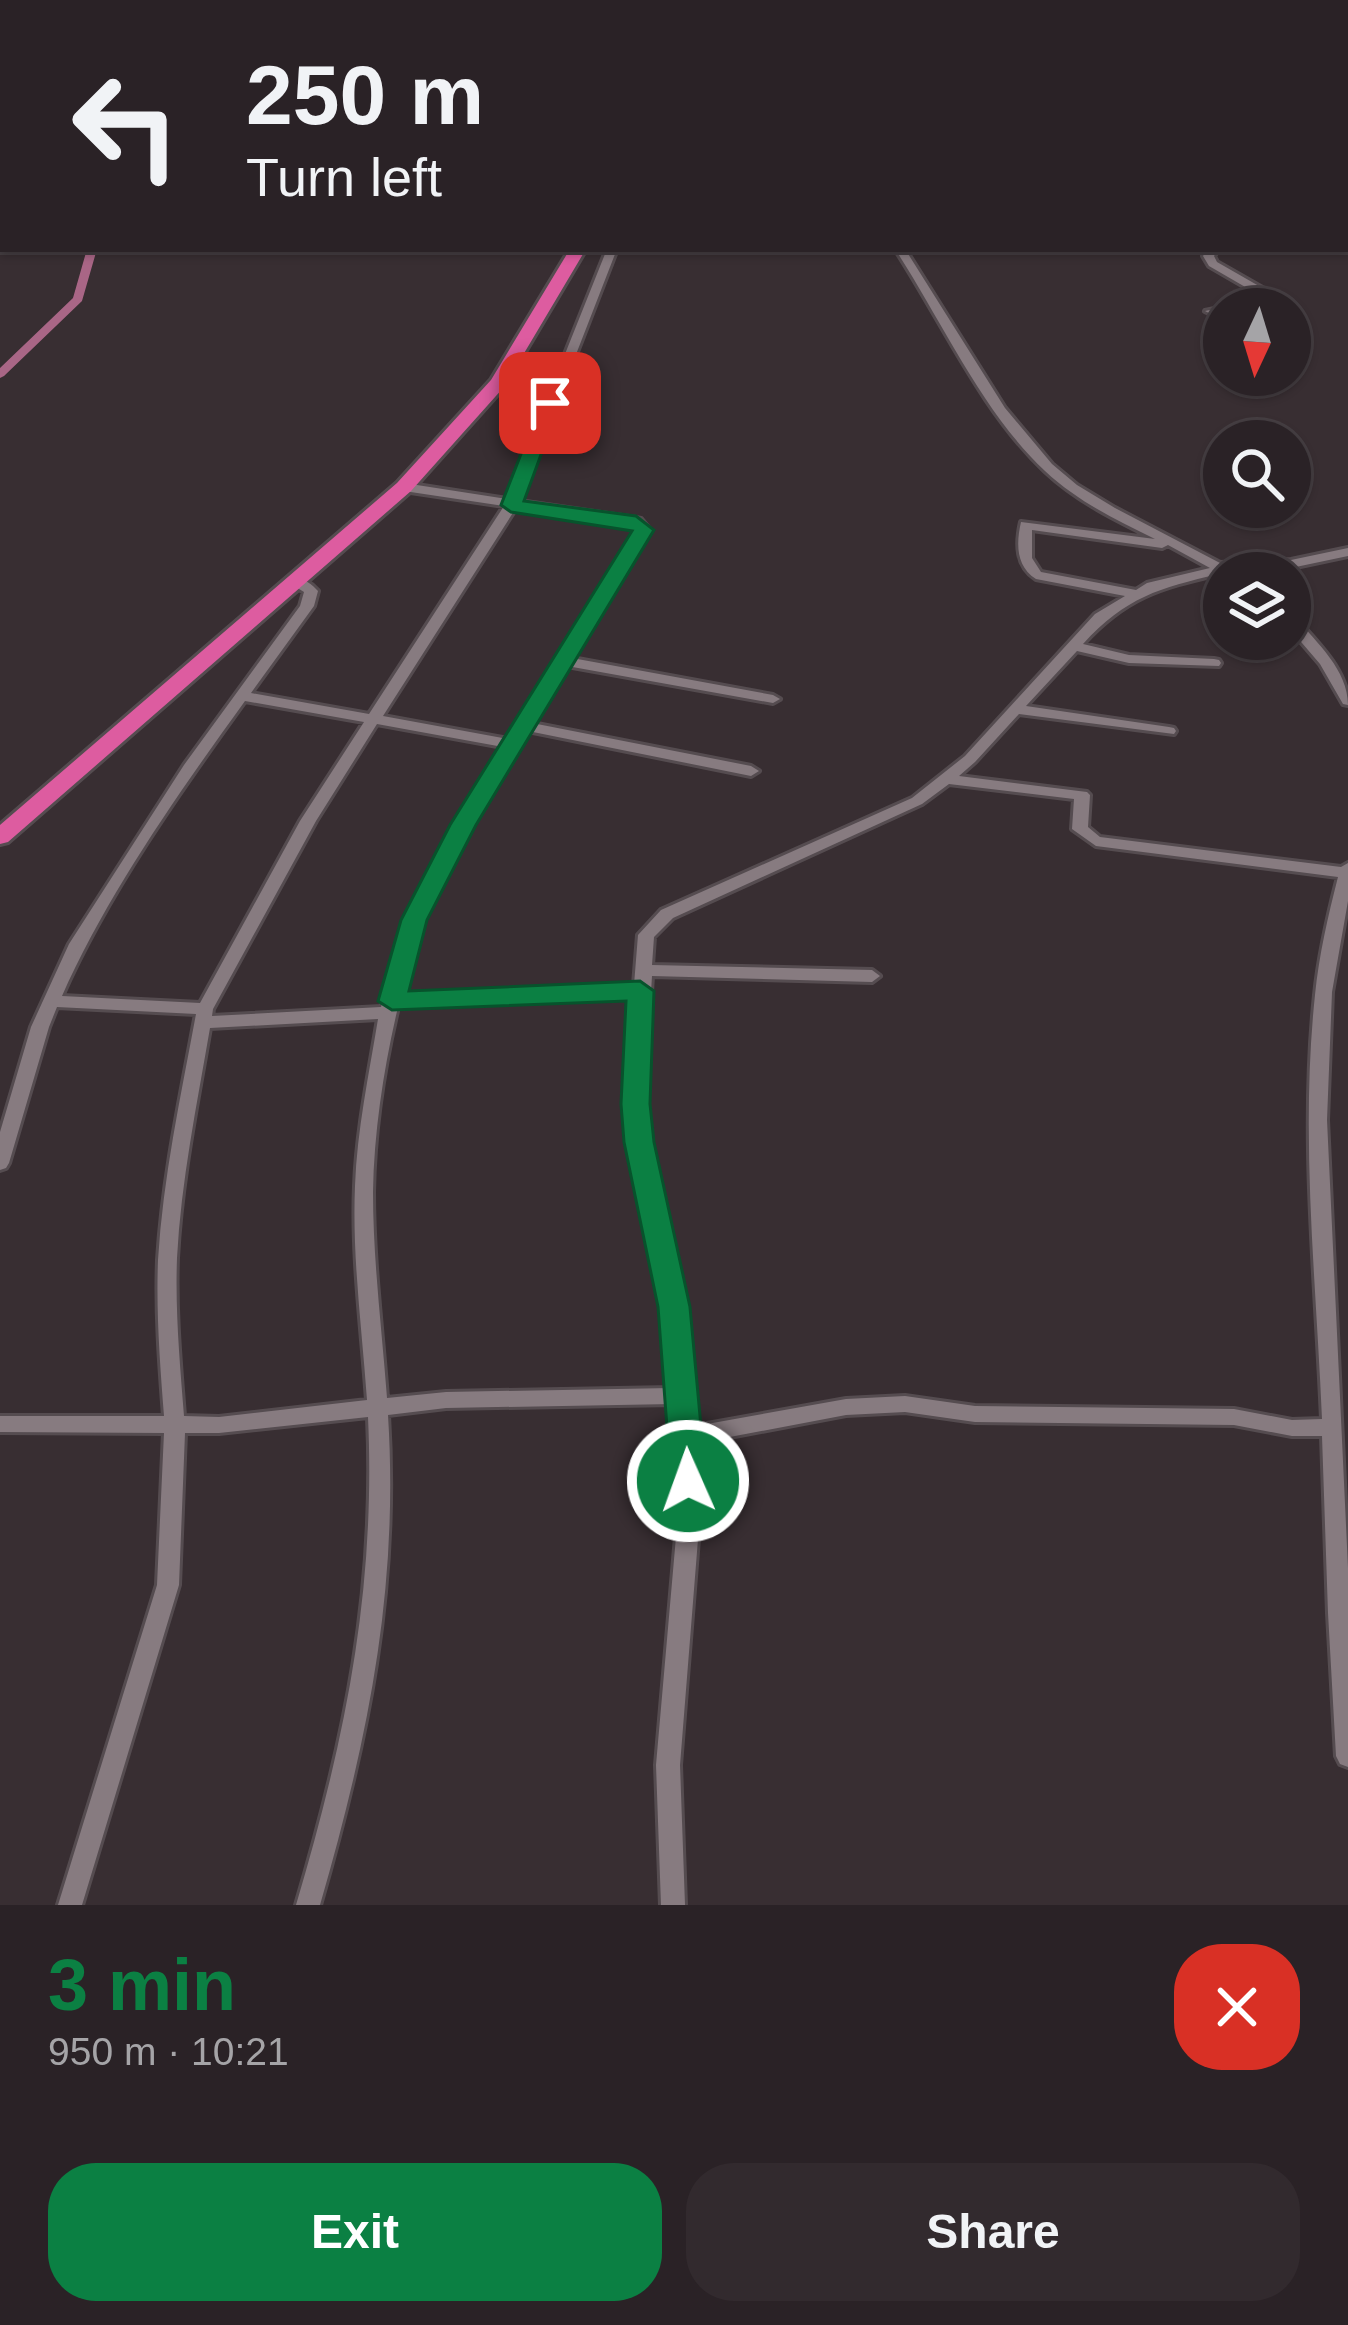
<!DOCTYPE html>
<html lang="en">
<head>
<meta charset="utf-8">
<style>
  body { margin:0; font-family:Arial,sans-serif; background:#322a2e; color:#f1f3f6; height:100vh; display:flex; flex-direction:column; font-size:45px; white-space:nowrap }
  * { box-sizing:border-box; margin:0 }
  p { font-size:39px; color:#a5a4a7 }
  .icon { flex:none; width:66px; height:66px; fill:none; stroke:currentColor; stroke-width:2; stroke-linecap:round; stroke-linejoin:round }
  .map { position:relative; height:1905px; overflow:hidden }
  .panel { display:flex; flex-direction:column; background:#2a2226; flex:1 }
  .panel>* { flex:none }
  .banner { position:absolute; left:0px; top:0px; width:1350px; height:252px; box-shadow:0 3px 9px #0004,0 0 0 3px #463f43; background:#2a2226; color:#f1f3f6; overflow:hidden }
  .needle { width:78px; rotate:184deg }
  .tools { position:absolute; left:1203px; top:288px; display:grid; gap:24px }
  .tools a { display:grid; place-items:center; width:108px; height:108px; border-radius:50%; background:#2a2226; box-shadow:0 3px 9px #0004,0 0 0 3px #463f43; font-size:60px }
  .pin { position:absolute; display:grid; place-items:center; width:102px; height:102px; color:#fff; margin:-51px; border-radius:24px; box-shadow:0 6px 18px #0006 }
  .me { position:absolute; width:132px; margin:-66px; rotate:358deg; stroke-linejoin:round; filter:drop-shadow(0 0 9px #0008) }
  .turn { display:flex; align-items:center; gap:42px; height:252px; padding:0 48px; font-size:54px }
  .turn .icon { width:156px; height:156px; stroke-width:2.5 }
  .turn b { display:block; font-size:84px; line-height:102px }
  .round { display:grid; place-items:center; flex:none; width:126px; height:126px; border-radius:48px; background:#322a2e }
  .head { display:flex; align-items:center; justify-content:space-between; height:204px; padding:0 48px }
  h1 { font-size:72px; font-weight:600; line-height:90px; color:#0b8043 }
  .primary-button { display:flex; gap:24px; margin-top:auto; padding:24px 48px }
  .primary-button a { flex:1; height:138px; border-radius:48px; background:#0b8043; color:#fff; font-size:48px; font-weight:600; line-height:138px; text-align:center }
  .primary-button a+a { background:#322a2e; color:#f1f3f6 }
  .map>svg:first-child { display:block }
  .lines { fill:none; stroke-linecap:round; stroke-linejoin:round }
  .canal { fill:#a96686; fill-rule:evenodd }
  .minor-casing { stroke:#554c50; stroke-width:6 }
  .highway-casing { stroke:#554c50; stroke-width:6 }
  .minor { fill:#877b80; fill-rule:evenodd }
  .highway { fill:#dd5ca0; fill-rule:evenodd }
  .route { fill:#0b8043; stroke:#07532c; stroke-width:3 }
</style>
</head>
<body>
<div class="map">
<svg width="1348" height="1905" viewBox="0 0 1348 1905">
  <rect width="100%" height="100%" fill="#382e32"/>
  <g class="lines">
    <g class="canal">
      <path d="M 127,0 L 135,0 L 133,3 L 125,3 Z"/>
      <path d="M 87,249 L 97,249 L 82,301 L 4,376 L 0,378 L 0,368 L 73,298 Z"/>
    </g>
    <defs>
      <g id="minor">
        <path d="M 745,0 L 754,0 L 752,3 L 743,3 Z"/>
        <rect x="1183" y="0" width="8" height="3"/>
        <rect x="1347" y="180" width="1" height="6"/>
        <path d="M 607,249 L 617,249 L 519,501 L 636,518 L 641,519 L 650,530 L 572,658 L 773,695 L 780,699 L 773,703 L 567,666 L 532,723 L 751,766 L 759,771 L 751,776 L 528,731 L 471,825 L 422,921 L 402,995 L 634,985 L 638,935 L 661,910 L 912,798 L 965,756 L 1095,614 L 1125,596 L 1036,579 C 1016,566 1016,544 1021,522 L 1155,539 C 1116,520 1077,501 1045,471 C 982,412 942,321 895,249 L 905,249 L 1005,408 L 1052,464 L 1077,485 L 1115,508 L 1220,563 L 1291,560 L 1348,548 L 1348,556 L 1291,568 L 1232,570 L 1234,573 L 1224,573 L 1224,576 L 1219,574 C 1159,588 1126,597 1083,644 L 1129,655 L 1214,659 L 1219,660 L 1221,663 L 1219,666 L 1129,663 L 1077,651 L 1026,706 L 1169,727 L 1174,728 L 1176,731 L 1174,734 L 1019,714 L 975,762 L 959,776 L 1087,792 L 1090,795 L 1088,827 L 1100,837 L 1341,867 L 1348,863 L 1348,901 L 1332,992 L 1327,1120 L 1348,1568 L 1348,1767 L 1340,1764 L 1336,1756 L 1328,1613 L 1322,1436 L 1292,1436 L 1234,1425 L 975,1422 L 905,1412 L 846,1415 L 698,1443 L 700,1514 L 680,1765 L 685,1905 L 661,1905 L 656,1765 L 678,1514 L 678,1448 L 673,1404 L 446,1408 L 388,1415 C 399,1589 368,1739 320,1905 L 296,1905 C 345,1740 376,1591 368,1417 L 219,1433 L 185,1433 L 179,1585 L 82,1905 L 58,1905 L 157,1585 L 164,1433 L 0,1432 L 0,1416 L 164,1416 C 160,1364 156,1313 158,1260 C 163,1177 181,1095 196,1014 L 57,1007 L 49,1027 L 9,1163 L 6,1168 L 0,1170 L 0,1132 L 31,1027 L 69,944 L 184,765 L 300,606 L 304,592 L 291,584 L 291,578 C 301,576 312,584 318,591 L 314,606 L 251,693 L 369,714 L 504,506 L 404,491 L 398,487 L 404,483 L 507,499 ZM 516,508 L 632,525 L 636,530 L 508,739 L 383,716 ZM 1032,530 L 1162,548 L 1168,545 L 1210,568 L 1147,583 L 1136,590 L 1041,572 L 1032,558 ZM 245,701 L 364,722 L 300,821 L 200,1003 L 62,996 C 107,894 180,791 245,701 ZM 377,724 L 503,747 L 455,825 L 406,921 L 381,1007 L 212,1016 L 213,1009 L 316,821 ZM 949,784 L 1074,799 L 1072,829 L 1096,846 L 1338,877 C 1328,916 1319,955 1315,995 C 1300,1136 1316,1278 1322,1419 L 1292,1420 L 1234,1409 L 975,1406 L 905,1396 L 846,1399 L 696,1426 L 678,1265 L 648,1142 L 644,1104 L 652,976 L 872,982 L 880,976 L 872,970 L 652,965 L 654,937 L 673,918 L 922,804 ZM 634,997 L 626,1104 L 630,1142 L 658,1265 L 671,1388 L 446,1392 L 387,1398 C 382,1330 373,1261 373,1192 C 374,1131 384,1066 398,1007 ZM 378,1019 C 369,1074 357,1130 355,1186 C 352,1257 362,1329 367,1400 L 219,1417 L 184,1416 C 180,1364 175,1311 177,1258 C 181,1181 197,1104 210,1028 Z"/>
        <path d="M 1208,249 L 1219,249 L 1214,256 L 1217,262 L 1280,298 L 1280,302 L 1252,309 L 1232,309 L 1266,299 L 1209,266 L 1203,256 Z"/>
        <path d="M 1224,307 L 1229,309 L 1224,309 L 1224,313 L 1211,314 L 1205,311 Z"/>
        <path d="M 1290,616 L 1295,617 C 1317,643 1348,670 1348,705 L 1343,704 L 1320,664 L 1290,629 Z"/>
      </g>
      <path id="highway" d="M 570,249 L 586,249 L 504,387 L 411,491 L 8,842 L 0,844 L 0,825 L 397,483 L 491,380 Z"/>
    </defs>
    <use href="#minor" class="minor-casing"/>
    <use href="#highway" class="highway-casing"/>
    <use href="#minor" class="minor"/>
    <use href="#highway" class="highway"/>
  </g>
  <path class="route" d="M 550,397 L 560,403 L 524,501 L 636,516 L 654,530 L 476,825 L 427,920 L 409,991 L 640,981 L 654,991 L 650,1104 L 654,1142 L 690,1307 L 706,1481 L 701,1491 L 688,1495 L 676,1491 L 671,1481 L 658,1307 L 624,1142 L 621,1104 L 626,1001 L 392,1010 L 378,1001 L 401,920 L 450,825 L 632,531 L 511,512 L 501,505 L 541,403 Z"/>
</svg>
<div class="tools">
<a><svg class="needle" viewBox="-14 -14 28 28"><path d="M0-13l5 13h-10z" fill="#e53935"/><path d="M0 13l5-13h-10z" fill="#a5a4a7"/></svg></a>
<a><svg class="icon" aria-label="search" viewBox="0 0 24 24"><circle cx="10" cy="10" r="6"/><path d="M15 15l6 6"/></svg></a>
<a><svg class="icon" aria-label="layers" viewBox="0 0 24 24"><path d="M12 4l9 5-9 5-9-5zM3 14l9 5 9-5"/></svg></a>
</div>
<div class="pin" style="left:550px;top:403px;background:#d93025"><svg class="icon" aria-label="arrive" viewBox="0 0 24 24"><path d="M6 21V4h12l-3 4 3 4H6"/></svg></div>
<svg class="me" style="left:688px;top:1481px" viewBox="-20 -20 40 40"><circle r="17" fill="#0b8043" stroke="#fff" stroke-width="3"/><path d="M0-11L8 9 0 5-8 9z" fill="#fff"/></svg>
<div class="banner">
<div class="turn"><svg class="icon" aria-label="left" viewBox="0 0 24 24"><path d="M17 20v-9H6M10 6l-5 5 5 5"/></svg><div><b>250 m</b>Turn left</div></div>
</div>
</div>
<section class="panel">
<div class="head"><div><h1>3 min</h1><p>950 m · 10:21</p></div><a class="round" style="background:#d93025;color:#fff"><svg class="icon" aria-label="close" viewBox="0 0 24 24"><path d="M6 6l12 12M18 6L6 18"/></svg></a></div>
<div class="primary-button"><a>Exit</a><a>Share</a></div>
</section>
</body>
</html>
